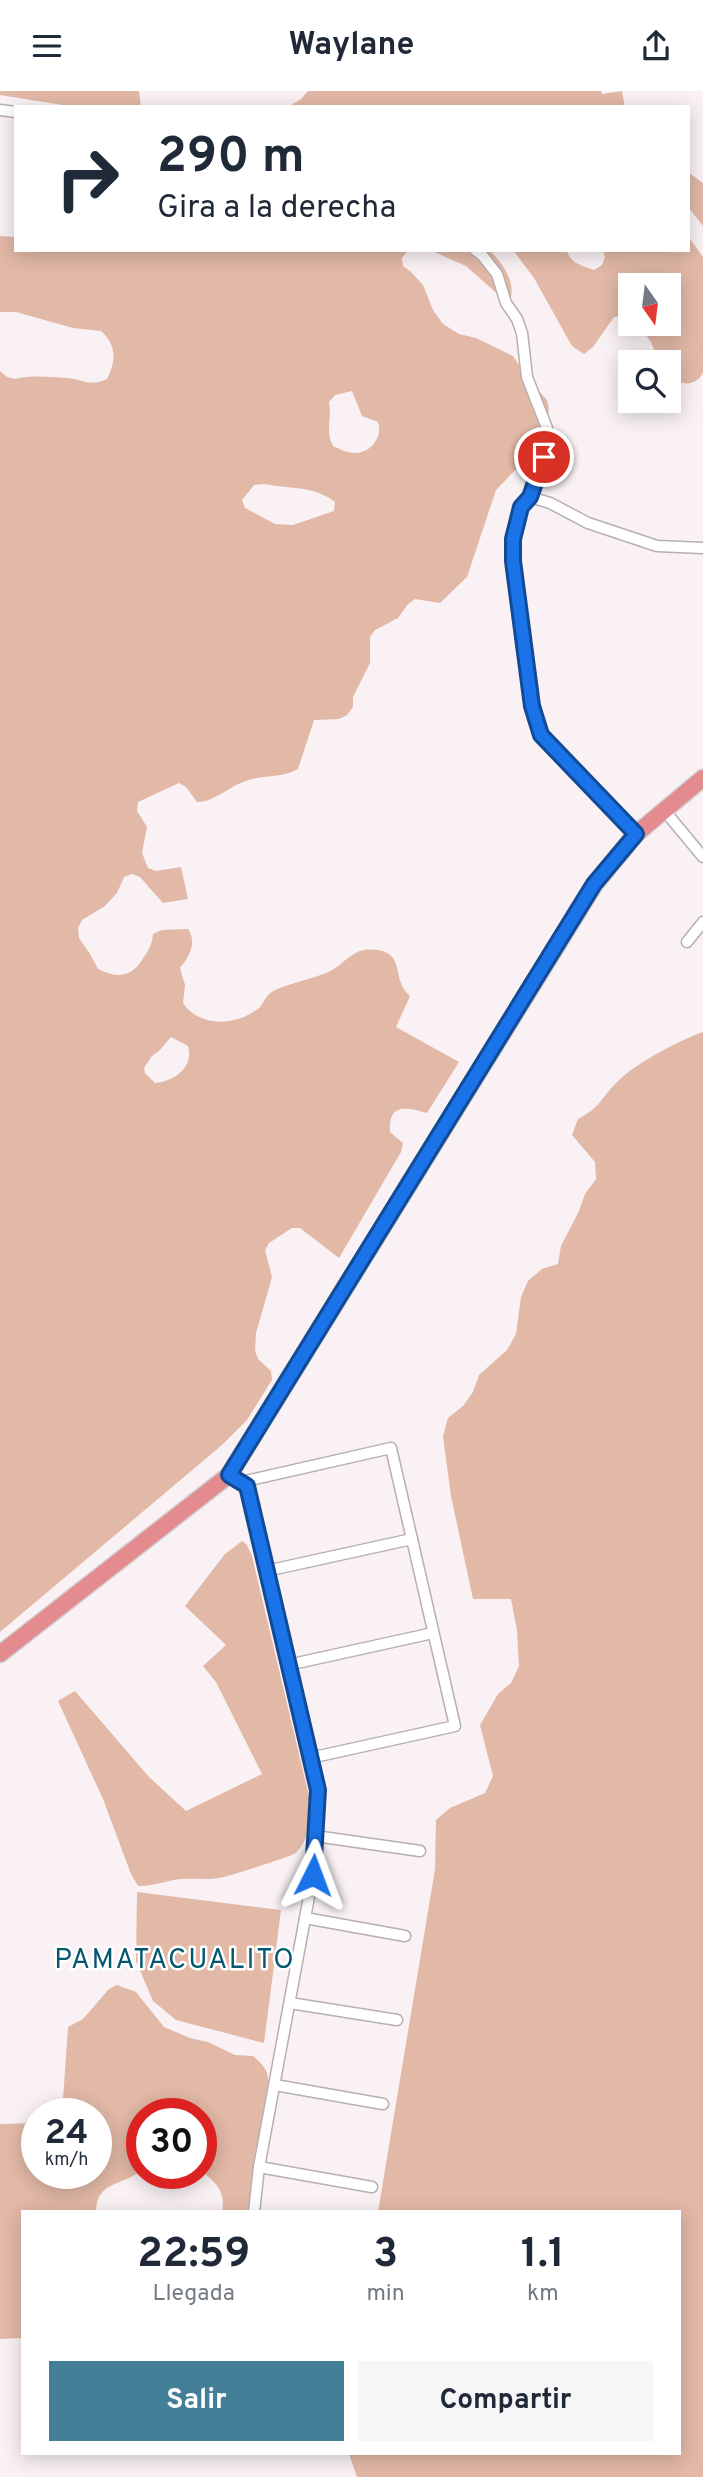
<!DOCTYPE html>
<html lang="es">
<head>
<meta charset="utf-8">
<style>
  body { margin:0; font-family:Overpass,sans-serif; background:#f6f6f7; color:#1f2937; height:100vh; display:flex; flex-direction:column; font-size:26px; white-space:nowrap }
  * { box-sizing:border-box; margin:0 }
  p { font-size:23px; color:#747a83 }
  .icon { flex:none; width:38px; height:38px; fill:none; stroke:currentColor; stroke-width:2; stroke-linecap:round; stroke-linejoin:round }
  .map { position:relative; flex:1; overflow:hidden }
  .sheet { position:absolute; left:21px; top:2119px; width:660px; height:245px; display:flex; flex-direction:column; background:#fff; border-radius:0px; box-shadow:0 4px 18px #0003 }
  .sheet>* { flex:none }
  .hud { position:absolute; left:14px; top:14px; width:676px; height:147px; border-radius:0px; box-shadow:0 4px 18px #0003; background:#fff; color:#1f2937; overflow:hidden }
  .needle { width:46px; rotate:166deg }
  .controls { position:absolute; left:618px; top:182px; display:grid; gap:14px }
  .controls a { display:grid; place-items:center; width:63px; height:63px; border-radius:0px; background:#fff; box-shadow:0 4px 18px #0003; font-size:35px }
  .speed { position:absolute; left:21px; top:2007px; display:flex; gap:14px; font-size:35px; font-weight:700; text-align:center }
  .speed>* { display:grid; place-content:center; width:91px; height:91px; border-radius:50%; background:#fff; box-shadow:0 4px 18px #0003; line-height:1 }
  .speed small { font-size:18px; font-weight:400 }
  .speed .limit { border:10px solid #d22; background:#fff; color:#111 }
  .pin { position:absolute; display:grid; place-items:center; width:60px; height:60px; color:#fff; margin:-30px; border:4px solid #fff; border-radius:50%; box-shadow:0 2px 7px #0007 }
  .me { position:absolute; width:77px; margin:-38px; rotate:3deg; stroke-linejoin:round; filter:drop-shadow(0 0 5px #0008) }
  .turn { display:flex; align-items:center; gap:24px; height:147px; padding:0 28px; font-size:32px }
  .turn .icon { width:91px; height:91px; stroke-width:2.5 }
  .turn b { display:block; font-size:49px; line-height:60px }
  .eta { display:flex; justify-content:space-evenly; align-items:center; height:119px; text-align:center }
  .eta b { font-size:42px; font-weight:700; line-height:49px }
  .primary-button { display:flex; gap:14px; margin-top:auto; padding:14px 28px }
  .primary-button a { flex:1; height:80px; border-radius:0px; background:#437f96; color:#fff; font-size:28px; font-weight:700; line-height:80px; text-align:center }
  .primary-button a+a { background:#f6f6f7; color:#1f2937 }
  header { display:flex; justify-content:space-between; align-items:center; height:91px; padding:0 28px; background:#fff; font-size:32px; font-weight:700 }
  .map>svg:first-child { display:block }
  .green { fill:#e2b8a6; fill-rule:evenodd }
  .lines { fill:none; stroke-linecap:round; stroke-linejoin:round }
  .minor-casing { stroke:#b7afb2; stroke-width:13 }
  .trunk-casing { stroke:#d1d0d0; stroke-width:19 }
  .minor { stroke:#fff; stroke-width:10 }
  .trunk { stroke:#e48b90; stroke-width:16 }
  .route-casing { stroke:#114b97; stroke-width:18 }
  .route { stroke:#1a73e8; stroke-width:12 }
  .labels { text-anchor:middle; stroke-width:5; stroke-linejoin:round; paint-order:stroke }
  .quarter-label { font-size:28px; letter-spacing:2px; fill:#035870; stroke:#fff }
</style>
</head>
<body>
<header><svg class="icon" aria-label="menu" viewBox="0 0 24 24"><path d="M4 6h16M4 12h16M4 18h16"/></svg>Waylane<svg class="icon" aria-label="share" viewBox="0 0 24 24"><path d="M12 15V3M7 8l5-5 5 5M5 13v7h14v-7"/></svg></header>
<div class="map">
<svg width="703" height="2386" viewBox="0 0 703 2386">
  <rect width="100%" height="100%" fill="#f9f1f4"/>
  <g class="green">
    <path d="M 0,0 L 139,0 L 141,16 L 75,16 L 0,4 Z"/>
    <path d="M 308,0 L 601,0 L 602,3 L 622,0 L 625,16 L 288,16 L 301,8 Z"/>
    <path d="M 688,81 L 703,92 L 703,135 L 688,116 Z"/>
    <path d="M 0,145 L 16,146 L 16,159 L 408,159 L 402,167 L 403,175 L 411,181 L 423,194 L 433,219 L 443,233 L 459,243 L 476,247 L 513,265 L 528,288 L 547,309 L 549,318 L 547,335 L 522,372 L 496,399 L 467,486 L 440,512 L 415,508 L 408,513 L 398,527 L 375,539 L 370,546 L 370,572 L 353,606 L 353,616 L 347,624 L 339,628 L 314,629 L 298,678 C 281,688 261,683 243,691 C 227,697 214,711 197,711 L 186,696 L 179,692 L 138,711 L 137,720 L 147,736 L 142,762 L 148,777 L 156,780 L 181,776 L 188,808 L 163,812 L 140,786 L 132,783 L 124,786 L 117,802 L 105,815 L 82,829 L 78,837 L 79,847 L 90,863 L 98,878 C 115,887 131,887 142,869 C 148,860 152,855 153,843 L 162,839 L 188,838 C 197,851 190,865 180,877 L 185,894 L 183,912 C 200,937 237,935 259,917 C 264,912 266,904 272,901 C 287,892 316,888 332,879 C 343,873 351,861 364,859 C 369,858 381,859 385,861 C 403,868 393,891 410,905 L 396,936 L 459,971 L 427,1022 C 406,1016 388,1012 390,1041 L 403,1052 L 401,1061 L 339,1167 L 300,1137 L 292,1137 L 269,1152 L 265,1159 L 272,1186 L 256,1242 L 255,1260 L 258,1268 L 271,1280 L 272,1289 L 247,1329 L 222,1354 L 0,1541 L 0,280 L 7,286 L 15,288 C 31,284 51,286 67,287 C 85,289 89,296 107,288 C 116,270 117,254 101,240 L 73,237 L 16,221 L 0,221 ZM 352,300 L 362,325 L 378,331 C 383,346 371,362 355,362 C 347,362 340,358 333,355 C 325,340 332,328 329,311 L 335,304 ZM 264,393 C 288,398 313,394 335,411 L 334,420 L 293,434 L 275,433 L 245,417 L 242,409 L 254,394 ZM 171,946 L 188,955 C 194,976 175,990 155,992 L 145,982 L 144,977 L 152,965 L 159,960 Z"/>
    <path d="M 688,145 L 703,166 L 703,282 C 692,301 668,292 668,271 L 659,271 L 651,251 L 638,233 L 668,233 L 668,194 L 630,194 L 630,224 L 614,226 L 593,256 L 584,263 L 572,255 L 534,187 L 513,159 L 567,159 C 569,172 583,175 594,179 L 602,174 L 605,166 L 603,159 L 688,159 Z"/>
    <path d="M 430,159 L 489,159 C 501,170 515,189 511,206 L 502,207 L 466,175 Z"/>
    <path d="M 703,941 L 703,2386 L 357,2386 L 349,2363 L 679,2362 L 679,2121 L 378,2121 L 435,1778 L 436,1729 L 450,1717 L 485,1702 L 493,1685 L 480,1634 L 498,1603 L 511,1592 L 519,1575 L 517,1539 L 511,1508 L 473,1508 L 451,1405 L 443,1345 L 448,1327 L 463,1315 L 473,1301 L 479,1284 L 507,1259 L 516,1243 L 521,1206 L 528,1190 L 542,1178 L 558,1173 L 561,1155 L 579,1120 L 585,1103 L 596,1088 L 595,1071 L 572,1044 L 578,1028 C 601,1016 601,1007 617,991 C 636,972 678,950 703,941 Z"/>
    <path d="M 242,1450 L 247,1454 L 252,1465 L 309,1705 C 310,1725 311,1747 296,1762 C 293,1765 226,1786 219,1787 C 207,1789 194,1787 181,1788 C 167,1789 152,1796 138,1795 L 131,1783 L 103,1708 L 58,1610 L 75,1600 L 149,1686 L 186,1720 L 262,1683 L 216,1591 L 203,1575 L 226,1554 L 185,1515 L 225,1463 Z"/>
    <path d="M 137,1801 L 281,1819 L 264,1952 L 176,1929 L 153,1910 L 136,1870 Z"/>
    <path d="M 117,1894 L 136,1901 L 164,1936 L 190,1947 L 208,1951 L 235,1964 L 253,1965 C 260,1971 267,1977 268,1987 C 273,2027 243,2081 253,2121 L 222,2121 C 226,2101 216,2091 201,2080 L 201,2023 L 142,2023 L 142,2079 C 122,2095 96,2090 96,2121 L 23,2121 L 23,2249 L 19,2247 L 0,2248 L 0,2033 L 37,2032 L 37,2082 L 96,2082 L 96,2023 L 62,2023 L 68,1936 L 83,1928 L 109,1898 Z"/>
  </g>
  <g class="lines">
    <defs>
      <g id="minor">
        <path d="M 0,19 L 16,21"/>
        <path d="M 475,159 L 482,164 L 497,183 L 506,212 L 517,228 L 522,242 L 527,286 L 547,337 L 544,366 L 530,406"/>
        <path d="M 664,719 L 703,766"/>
        <path d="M 636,743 L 542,644 L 532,615 L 513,470 L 514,448 L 521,416 L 530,406 L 550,412 L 588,432 L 657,455 L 703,457"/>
        <path d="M 687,851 L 703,831"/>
        <path d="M 229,1384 L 247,1395 L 318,1699 L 313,1784 L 259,2076 L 254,2121"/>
        <path d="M 241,1391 L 391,1357 L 455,1635 L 310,1667"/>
        <path d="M 266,1480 L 412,1448"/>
        <path d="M 288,1574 L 433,1542"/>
        <path d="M 315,1745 L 420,1760"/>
        <path d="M 305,1827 L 405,1845"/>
        <path d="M 290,1912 L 397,1929"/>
        <path d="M 275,1994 L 383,2013"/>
        <path d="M 259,2076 L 372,2096"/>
      </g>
      <path id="trunk" d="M 0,1563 L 229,1384 L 595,793 L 636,743 L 703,687"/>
    </defs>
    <use href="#minor" class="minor-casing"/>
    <use href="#trunk" class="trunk-casing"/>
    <use href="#minor" class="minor"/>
    <use href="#trunk" class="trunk"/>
  </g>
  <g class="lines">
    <defs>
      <path id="route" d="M 313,1784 L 318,1699 L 247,1395 L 229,1384 L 594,793 L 636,743 L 541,644 L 532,615 L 513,470 L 513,448 L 521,416 L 530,406 L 544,366"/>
    </defs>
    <use href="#route" class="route-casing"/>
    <use href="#route" class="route"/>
  </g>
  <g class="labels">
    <g class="quarter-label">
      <text x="175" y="1877">PAMATACUALITO</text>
    </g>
  </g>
</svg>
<div class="controls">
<a><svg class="needle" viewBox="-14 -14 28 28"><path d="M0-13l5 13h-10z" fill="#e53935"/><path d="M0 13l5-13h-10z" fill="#747a83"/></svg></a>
<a><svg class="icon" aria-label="search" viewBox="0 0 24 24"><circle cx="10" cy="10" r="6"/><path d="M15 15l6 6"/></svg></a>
</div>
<div class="speed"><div>24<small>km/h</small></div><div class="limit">30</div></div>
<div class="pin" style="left:544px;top:366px;background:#d93025"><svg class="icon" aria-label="arrive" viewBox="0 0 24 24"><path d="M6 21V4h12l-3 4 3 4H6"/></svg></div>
<svg class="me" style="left:313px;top:1784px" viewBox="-20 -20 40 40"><path d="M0-17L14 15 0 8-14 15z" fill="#1a73e8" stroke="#fff" stroke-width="4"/></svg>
<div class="hud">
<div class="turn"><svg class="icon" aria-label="right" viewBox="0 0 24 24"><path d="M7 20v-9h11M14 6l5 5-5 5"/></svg><div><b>290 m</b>Gira a la derecha</div></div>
</div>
<section class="sheet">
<div class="eta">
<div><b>22:59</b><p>Llegada</p></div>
<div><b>3</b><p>min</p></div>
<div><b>1.1</b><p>km</p></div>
</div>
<div class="primary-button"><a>Salir</a><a>Compartir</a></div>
</section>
</div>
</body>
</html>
